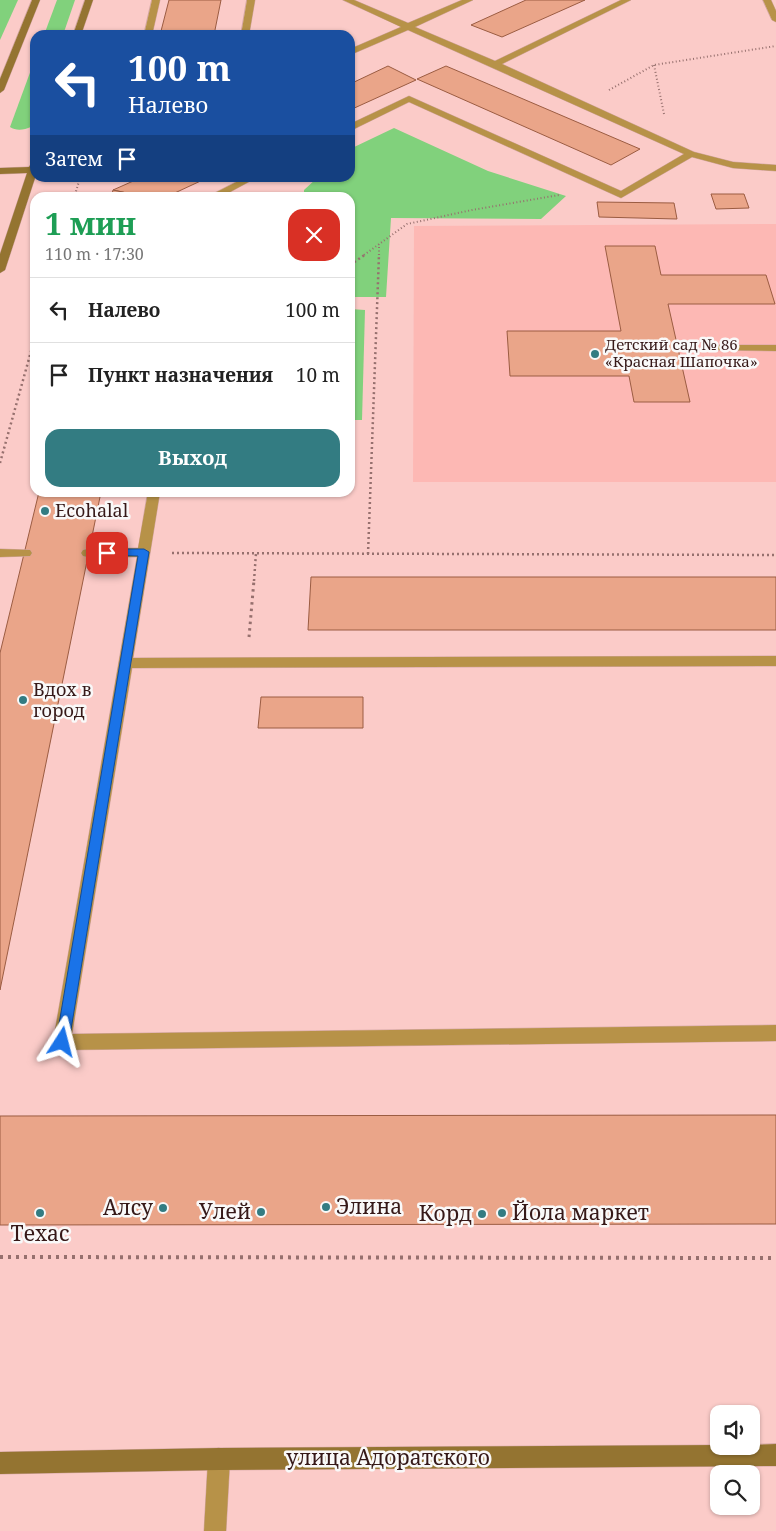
<!DOCTYPE html>
<html lang="ru">
<head>
<meta charset="utf-8">
<style>
  body { margin:0; font-family:"Noto Serif",serif; background:#f6f6f6; color:#222; height:100vh; display:flex; flex-direction:column; font-size:19px; white-space:nowrap }
  * { box-sizing:border-box; margin:0 }
  p { font-size:16px; color:#767676 }
  .icon { flex:none; width:28px; height:28px; fill:none; stroke:currentColor; stroke-width:2; stroke-linecap:round; stroke-linejoin:round }
  .map { position:relative; flex:1; overflow:hidden }
  .side { position:absolute; left:30px; top:192px; width:325px; height:305px; display:flex; flex-direction:column; background:#fff; border-radius:15px; box-shadow:0 1px 4px #0004 }
  .side>* { flex:none }
  .top-card { position:absolute; left:30px; top:30px; width:325px; height:152px; border-radius:15px; box-shadow:0 1px 4px #0004; background:#1a4fa0; color:#fff; overflow:hidden }
  .controls { position:absolute; left:710px; top:1405px; display:grid; gap:10px }
  .controls a { display:grid; place-items:center; width:50px; height:50px; border-radius:10px; background:#fff; box-shadow:0 1px 4px #0004; font-size:25px }
  .pin { position:absolute; display:grid; place-items:center; width:42px; height:42px; color:#fff; margin:-21px; border-radius:10px; box-shadow:0 2px 8px #0006 }
  .me { position:absolute; width:55px; margin:-28px; rotate:9deg; stroke-linejoin:round; filter:drop-shadow(0 0 4px #0008) }
  .turn { display:flex; align-items:center; gap:18px; height:105px; padding:0 15px; font-size:22px }
  .turn .icon { width:65px; height:65px; stroke-width:2.5 }
  .turn b { display:block; font-size:35px; line-height:42px }
  .then { display:flex; align-items:center; height:48px; padding:0 15px; background:#0003; gap:10px; font-size:19px }
  .round { display:grid; place-items:center; flex:none; width:52px; height:52px; border-radius:15px; background:#f6f6f6 }
  .overview { display:flex; align-items:center; justify-content:space-between; height:85px; padding:0 15px }
  h1 { font-size:30px; font-weight:700; line-height:38px; color:#1e9e55 }
  .primary-button { display:flex; gap:10px; margin-top:auto; padding:10px 15px }
  .primary-button a { flex:1; height:58px; border-radius:15px; background:#337c82; color:#fff; font-size:20px; font-weight:700; line-height:58px; text-align:center }
  ul { padding:0; list-style:none }
  li { display:flex; align-items:center; gap:15px; height:65px; padding:0 15px; border-top:1px solid #e0e0e0 }
  li div { flex:1 }
  li b { display:block; font-size:19px }
  li em { font-style:normal }
  .map>svg:first-child { display:block }
  .built { fill:#fdb8b4 }
  .green { fill:#81d17c }
  .building { fill:#eaa589; stroke:#9b5c42 }
  .lines { fill:none; stroke-linecap:round; stroke-linejoin:round }
  .lane-casing { stroke:#d4a7a5; stroke-width:1 }
  .secondary-casing { stroke:#d4a7a5; stroke-width:1 }
  .path-far3 { stroke:#96706e; stroke-width:2; stroke-dasharray:1 2.5; stroke-linecap:butt }
  .path-far2 { stroke:#96706e; stroke-width:2.5; stroke-dasharray:2 3; stroke-linecap:butt }
  .path-far1 { stroke:#96706e; stroke-width:3; stroke-dasharray:2.5 4; stroke-linecap:butt }
  .path { stroke:#96706e; stroke-width:4; stroke-dasharray:3 5; stroke-linecap:butt }
  .lane { fill:#b79248; fill-rule:evenodd }
  .secondary { fill:#947431; fill-rule:evenodd }
  .route { fill:#1a73e8; stroke:#114b97 }
  .poi-dot { fill:#337c82; stroke:#f9f9f9; stroke-width:2 }
  .labels { text-anchor:middle; stroke-width:5; stroke-linejoin:round; paint-order:stroke }
  .far-poi-label { font-size:15px; fill:#361918; stroke:#f9f9f9; text-anchor:start }
  .poi-label { font-size:18px; fill:#361918; stroke:#f9f9f9; text-anchor:start }
  .near-poi-label { font-size:21px; fill:#361918; stroke:#f9f9f9; text-anchor:end }
  .near-street-label { font-size:21px; fill:#361918; stroke:#f9f9f9 }
</style>
</head>
<body>
<div class="map">
<svg width="776" height="1531" viewBox="0 0 776 1531">
  <rect width="100%" height="100%" fill="#fbcbc8"/>
  <path class="built" d="M 776,224 L 776,482 L 413,482 L 414,226 Z"/>
  <g class="green">
    <path d="M 0,0 L 18,0 L 0,40 Z"/>
    <path d="M 57,0 L 75,0 L 63,35 L 44,35 Z"/>
    <path d="M 35,59 L 35,115 L 31,127 C 24,130 16,131 10,127 Z"/>
    <path d="M 394,128 L 488,171 L 566,196 L 541,219 L 391,218 L 386,297 L 350,297 L 350,198 L 304,197 L 304,190 L 317,178 L 350,178 L 350,149 Z"/>
    <path d="M 350,309 L 365,310 L 362,420 L 350,420 Z"/>
  </g>
  <g class="building">
    <path d="M 169,0 L 221,0 L 214,35 L 160,35 Z"/>
    <path d="M 526,0 L 585,0 L 502,37 L 471,25 Z"/>
    <path d="M 388,66 L 416,80 L 350,110 L 350,84 Z"/>
    <path d="M 446,66 L 640,149 L 611,165 L 417,79 Z"/>
    <path d="M 140,178 L 207,178 L 164,198 L 150,198 L 113,190 Z"/>
    <path d="M 113,190 L 150,198 L 111,198 Z"/>
    <path d="M 711,194 L 744,194 L 749,208 L 716,209 Z"/>
    <path d="M 597,202 L 674,203 L 677,219 L 599,217 Z"/>
    <path d="M 605,246 L 655,246 L 661,275 L 766,275 L 775,304 L 668,304 L 690,402 L 634,402 L 629,376 L 510,376 L 507,331 L 621,331 Z"/>
    <path d="M 39,492 L 101,492 L 0,990 L 0,653 Z"/>
    <path d="M 311,577 L 776,577 L 776,630 L 308,630 Z"/>
    <path d="M 261,697 L 363,697 L 363,728 L 258,728 Z"/>
    <path d="M 776,1115 L 776,1224 L 0,1225 L 0,1116 Z"/>
  </g>
  <g class="lines">
    <defs>
      <g id="lane">
        <path d="M 152,0 L 160,0 L 152,35 L 144,35 Z"/>
        <path d="M 247,0 L 255,0 L 249,35 L 241,35 Z"/>
        <path d="M 343,0 L 354,0 L 408,23 L 462,0 L 473,0 L 415,27 L 495,61 L 621,0 L 631,0 L 502,64 L 694,152 L 733,162 L 776,165 L 776,171 L 733,168 L 692,157 L 621,198 L 409,102 L 350,131 L 350,124 L 409,96 L 621,191 L 684,154 L 408,30 L 350,55 L 350,49 L 401,27 Z"/>
        <path d="M 763,0 L 771,0 L 776,11 L 776,22 L 772,20 Z"/>
        <path d="M 244,178 L 256,178 L 219,198 L 205,198 Z"/>
        <path d="M 719,345 L 776,345 L 776,351 L 715,350 L 713,348 Z"/>
        <path d="M 148,492 L 160,492 L 133,658 L 776,656 L 776,666 L 132,668 L 72,1034 L 776,1025 L 776,1041 L 62,1050 L 56,1048 L 53,1042 L 137,557 L 88,557 L 83,556 L 81,553 L 83,550 L 88,549 L 138,548 Z"/>
        <path d="M 0,549 L 30,550 L 32,553 L 30,556 L 0,557 Z"/>
        <path d="M 219,1448 L 227,1451 L 230,1459 L 226,1531 L 204,1531 L 208,1459 L 211,1451 Z"/>
      </g>
      <g id="secondary">
        <path d="M 32,0 L 40,0 L 4,90 L 0,93 L 0,79 Z"/>
        <path d="M 85,0 L 93,0 L 81,35 L 73,35 Z"/>
        <path d="M 35,161 L 35,178 L 5,270 L 0,273 L 0,254 L 27,173 L 0,174 L 0,168 L 29,167 L 32,162 Z"/>
        <path d="M 776,1444 L 776,1466 L 219,1470 L 0,1474 L 0,1452 L 219,1448 L 719,1445 L 751,1446 L 751,1445 Z"/>
      </g>
    </defs>
    <use href="#lane" class="lane-casing"/>
    <use href="#secondary" class="secondary-casing"/>
    <g class="path-far3">
      <path d="M 654,65 L 664,114"/>
      <path d="M 609,90 L 654,65 L 776,46"/>
      <path d="M 74,198 L 80,178"/>
      <path d="M 364,255 L 407,224 L 472,210 L 559,195"/>
      <path d="M 379,255 L 379,244"/>
    </g>
    <g class="path-far2">
      <path d="M 350,265 L 366,254"/>
      <path d="M 0,463 L 35,337"/>
      <path d="M 172,553 L 776,555"/>
      <path d="M 368,554 L 379,254"/>
      <path d="M 254,581 L 256,553"/>
    </g>
    <path class="path-far1" d="M 249,637 L 254,580"/>
    <path class="path" d="M 0,1257 L 776,1258"/>
    <use href="#lane" class="lane"/>
    <use href="#secondary" class="secondary"/>
  </g>
  <path class="route" d="M 107,549 L 144,549 L 149,552 L 69,1042 L 67,1046 L 62,1047 L 58,1046 L 56,1042 L 138,556 L 103,555 L 102,553 Z"/>
  <g class="poi-dot">
    <circle cx="595" cy="354" r="5"/>
    <circle cx="45" cy="511" r="5"/>
    <circle cx="23" cy="700" r="5"/>
    <circle cx="326" cy="1207" r="5"/>
    <circle cx="163" cy="1208" r="5"/>
    <circle cx="261" cy="1212" r="5"/>
    <circle cx="40" cy="1213" r="5"/>
    <circle cx="502" cy="1213" r="5"/>
    <circle cx="482" cy="1214" r="5"/>
  </g>
  <g class="labels">
    <g class="far-poi-label">
      <text x="605" y="350">Детский сад № 86<tspan x="605" dy="17">«Красная Шапочка»</tspan></text>
    </g>
    <g class="poi-label">
      <text x="55" y="517">Ecohalal</text>
      <text x="33" y="696">Вдох в<tspan x="33" dy="21">город</tspan></text>
    </g>
    <g class="near-poi-label">
      <text x="336" y="1214" text-anchor="start">Элина</text>
      <text x="153" y="1215">Алсу</text>
      <text x="251" y="1219">Улей</text>
      <text x="512" y="1220" text-anchor="start">Йола маркет</text>
      <text x="472" y="1221">Корд</text>
      <text x="40" y="1241" text-anchor="middle">Техас</text>
    </g>
    <g class="near-street-label">
      <text x="388" y="1465">улица Адоратского</text>
    </g>
  </g>
</svg>
<div class="controls">
<a><svg class="icon" aria-label="sound" viewBox="0 0 24 24"><path d="M4 9h4l5-4v14l-5-4H4zM17 9q2 3 0 6"/></svg></a>
<a><svg class="icon" aria-label="search" viewBox="0 0 24 24"><circle cx="10" cy="10" r="6"/><path d="M15 15l6 6"/></svg></a>
</div>
<div class="pin" style="left:107px;top:553px;background:#d93025"><svg class="icon" aria-label="arrive" viewBox="0 0 24 24"><path d="M6 21V4h12l-3 4 3 4H6"/></svg></div>
<svg class="me" style="left:62px;top:1042px" viewBox="-20 -20 40 40"><path d="M0-17L14 15 0 8-14 15z" fill="#1a73e8" stroke="#fff" stroke-width="4"/></svg>
<div class="top-card">
<div class="turn"><svg class="icon" aria-label="left" viewBox="0 0 24 24"><path d="M17 20v-9H6M10 6l-5 5 5 5"/></svg><div><b>100 m</b>Налево</div></div>
<div class="then">Затем<svg class="icon" aria-label="arrive" viewBox="0 0 24 24"><path d="M6 21V4h12l-3 4 3 4H6"/></svg></div>
</div>
<section class="side">
<div class="overview"><div><h1>1 мин</h1><p>110 m · 17:30</p></div><a class="round" style="background:#d93025;color:#fff"><svg class="icon" aria-label="close" viewBox="0 0 24 24"><path d="M6 6l12 12M18 6L6 18"/></svg></a></div>
<ul>
<li><svg class="icon" aria-label="left" viewBox="0 0 24 24"><path d="M17 20v-9H6M10 6l-5 5 5 5"/></svg><div><b>Налево</b></div><em>100 m</em></li>
<li><svg class="icon" aria-label="arrive" viewBox="0 0 24 24"><path d="M6 21V4h12l-3 4 3 4H6"/></svg><div><b>Пункт назначения</b></div><em>10 m</em></li>
</ul>
<div class="primary-button"><a>Выход</a></div>
</section>
</div>
</body>
</html>
